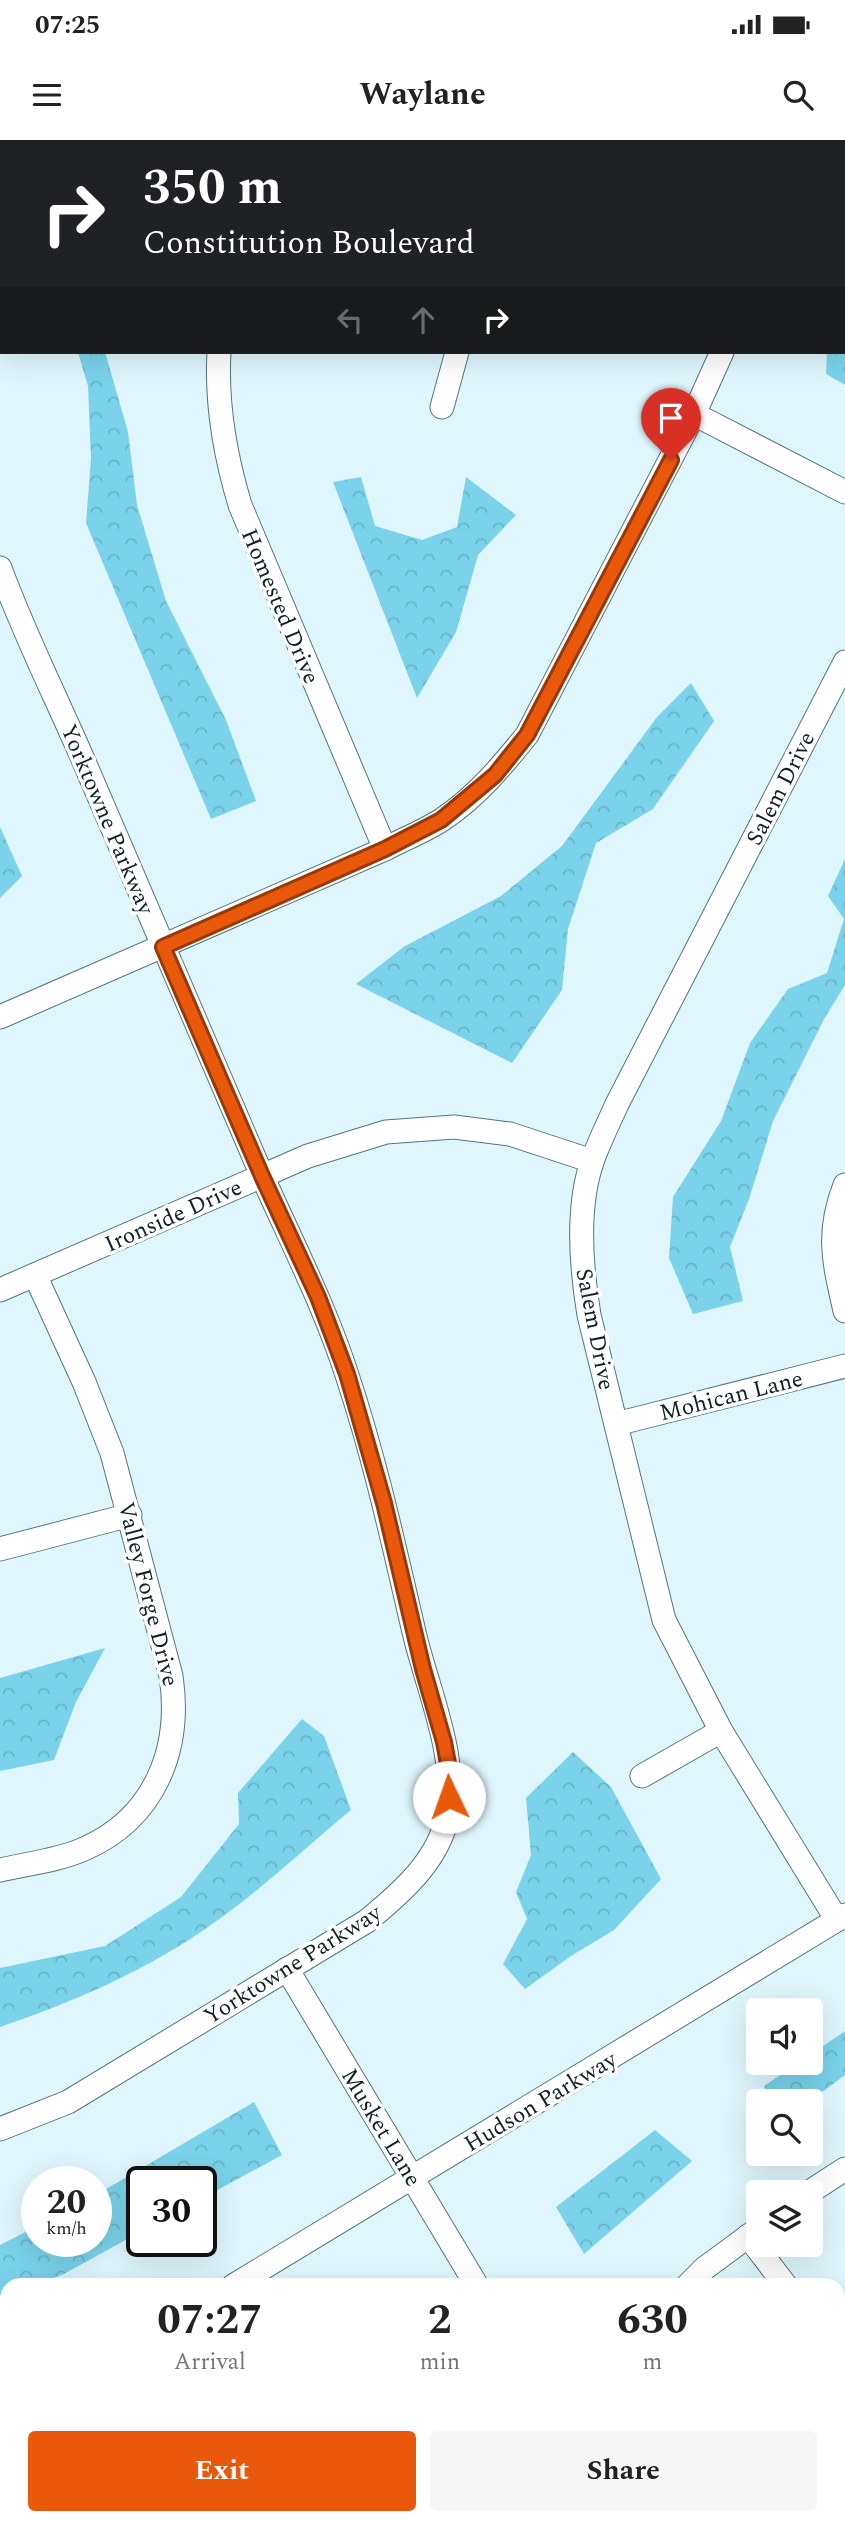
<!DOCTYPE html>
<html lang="en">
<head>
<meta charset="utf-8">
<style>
  body { margin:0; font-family:Spectral,serif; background:#f6f6f6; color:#222; height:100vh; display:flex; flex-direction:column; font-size:26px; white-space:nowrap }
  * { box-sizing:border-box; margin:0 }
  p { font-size:23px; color:#767676 }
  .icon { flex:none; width:38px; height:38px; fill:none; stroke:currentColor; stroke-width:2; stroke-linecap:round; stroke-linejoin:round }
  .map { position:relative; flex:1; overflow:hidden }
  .details { position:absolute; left:0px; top:2138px; width:845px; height:247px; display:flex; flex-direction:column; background:#fff; border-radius:21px 21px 0 0; box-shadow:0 7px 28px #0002 }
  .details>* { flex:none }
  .banner { position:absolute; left:0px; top:0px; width:845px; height:214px; box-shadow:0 7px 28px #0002; background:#202124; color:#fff; overflow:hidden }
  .buttons { position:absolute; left:746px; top:1858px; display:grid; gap:14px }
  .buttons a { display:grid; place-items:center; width:77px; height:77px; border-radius:7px; background:#fff; box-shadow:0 7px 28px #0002; font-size:35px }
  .speed { position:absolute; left:21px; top:2026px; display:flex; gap:14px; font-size:35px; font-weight:700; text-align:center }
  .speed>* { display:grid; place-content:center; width:91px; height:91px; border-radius:50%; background:#fff; box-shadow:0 7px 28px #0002; line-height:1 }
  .speed small { font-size:18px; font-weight:400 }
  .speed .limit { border:4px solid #111; border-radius:10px; background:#fff; color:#111 }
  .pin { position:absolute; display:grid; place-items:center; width:60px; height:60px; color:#fff; margin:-72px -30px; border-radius:50% 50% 50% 0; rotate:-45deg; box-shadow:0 0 7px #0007 }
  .pin .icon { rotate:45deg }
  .me { position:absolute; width:77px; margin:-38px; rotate:357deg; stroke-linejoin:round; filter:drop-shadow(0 0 5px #0008) }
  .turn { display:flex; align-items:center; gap:24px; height:147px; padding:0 28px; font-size:32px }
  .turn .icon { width:91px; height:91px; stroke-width:2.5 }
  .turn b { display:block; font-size:49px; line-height:60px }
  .lanes { display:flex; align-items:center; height:66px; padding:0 28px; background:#0003; justify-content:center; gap:35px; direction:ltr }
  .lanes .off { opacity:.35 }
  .eta { display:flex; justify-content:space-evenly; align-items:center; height:119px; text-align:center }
  .eta b { font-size:42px; font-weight:700; line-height:49px }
  .action { display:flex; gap:14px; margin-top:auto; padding:14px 28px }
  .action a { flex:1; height:80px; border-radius:7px; background:#ea580c; color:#fff; font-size:28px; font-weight:700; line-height:80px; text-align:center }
  .action a+a { background:#f6f6f6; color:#222 }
  .status { display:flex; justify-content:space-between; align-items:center; height:49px; padding:0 35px; background:#fff; direction:ltr }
  .status svg { height:19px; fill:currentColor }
  header { display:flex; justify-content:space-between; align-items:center; height:91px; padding:0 28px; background:#fff; font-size:32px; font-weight:700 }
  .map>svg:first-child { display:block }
  .forest { fill:url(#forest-crowns) }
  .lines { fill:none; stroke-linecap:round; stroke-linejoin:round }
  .minor-casing { stroke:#527680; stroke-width:25 }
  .minor { stroke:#fff; stroke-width:23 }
  .route-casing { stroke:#983908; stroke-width:18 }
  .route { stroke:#ea580c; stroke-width:12 }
  .labels { text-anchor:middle; stroke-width:7; stroke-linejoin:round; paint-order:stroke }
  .street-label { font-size:23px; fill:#112024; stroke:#fff }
</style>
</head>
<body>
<div class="status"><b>07:25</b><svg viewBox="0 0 49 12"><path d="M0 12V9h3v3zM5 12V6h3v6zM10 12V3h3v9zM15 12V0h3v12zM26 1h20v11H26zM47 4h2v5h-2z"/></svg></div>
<header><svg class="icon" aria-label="menu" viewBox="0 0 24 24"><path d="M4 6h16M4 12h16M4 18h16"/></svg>Waylane<svg class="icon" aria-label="search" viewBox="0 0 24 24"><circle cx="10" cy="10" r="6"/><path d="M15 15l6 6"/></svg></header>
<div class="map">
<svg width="845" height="2384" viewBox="0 0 845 2384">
  <defs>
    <pattern id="forest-crowns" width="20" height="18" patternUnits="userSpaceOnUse" patternTransform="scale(1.75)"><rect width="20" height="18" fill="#7ad3eb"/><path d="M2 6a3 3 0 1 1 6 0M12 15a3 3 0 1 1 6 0" fill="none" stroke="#68b5c9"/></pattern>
  </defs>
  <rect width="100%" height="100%" fill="#dff6fd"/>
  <g class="forest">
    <path d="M 845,132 L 845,245 L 826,234 L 827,212 L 844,212 Z"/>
    <path d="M 78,212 L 105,212 L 128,292 L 137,365 L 166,461 L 226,580 L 256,661 L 211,679 L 86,383 L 91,318 L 88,246 Z"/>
    <path d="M 361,337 L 375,386 L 422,400 L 457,387 L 466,337 L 516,375 L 478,415 L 456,492 L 417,558 L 333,342 Z"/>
    <path d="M 691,543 L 714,581 L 653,669 L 596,703 L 568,789 L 562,850 L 512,923 L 356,844 L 405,806 L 501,756 L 562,706 L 657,577 Z"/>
    <path d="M 0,687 L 22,736 L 0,758 Z"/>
    <path d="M 845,719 L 845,845 L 824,879 L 773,981 L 749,1059 L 730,1107 L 743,1161 L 693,1174 L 669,1118 L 673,1057 L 721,981 L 750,903 L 788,849 L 827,833 L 844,779 L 828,756 Z"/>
    <path d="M 105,1508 L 76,1562 L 54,1620 L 0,1631 L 0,1538 Z"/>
    <path d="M 302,1579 L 324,1596 L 351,1670 C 307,1706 261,1750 215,1782 C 150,1829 76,1861 0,1887 L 0,1828 L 105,1806 L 181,1757 L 239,1684 L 238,1653 Z"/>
    <path d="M 573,1612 L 611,1647 L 661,1739 L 614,1790 L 571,1816 L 525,1849 L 503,1824 L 527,1779 L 516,1752 L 531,1715 L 526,1658 Z"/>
    <path d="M 845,1891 L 845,1935 L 825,1950 L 803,1962 L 768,1962 L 764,1946 L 798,1923 L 810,1923 L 810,1915 Z"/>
    <path d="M 254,1962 L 282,2015 L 201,2059 L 201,2042 L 142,2042 L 142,2091 L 62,2135 L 32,2145 L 7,2146 L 7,2154 L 0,2156 L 0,2105 L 37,2086 L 37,2102 L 96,2102 L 96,2055 Z"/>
    <path d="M 655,1990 L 692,2021 L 584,2114 L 556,2067 Z"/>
  </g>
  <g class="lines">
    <defs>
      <g id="minor">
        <path d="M 380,0 L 383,2"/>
        <path d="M 761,0 L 761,2"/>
        <path d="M 280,2 L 281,0"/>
        <path d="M 219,212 C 216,264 225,315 240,365 L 385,709"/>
        <path d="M 442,267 L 457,212"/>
        <path d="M 694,274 L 845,352"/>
        <path d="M 0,428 C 24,494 57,559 85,624 C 143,760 201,896 260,1031 C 290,1099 324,1164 347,1235 C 375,1319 394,1406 414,1492 C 427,1548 457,1614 448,1672 C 441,1719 401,1753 367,1781 L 68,1962 L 0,1989"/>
        <path d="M 0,877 L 385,709 C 404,699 425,691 443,679 C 477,656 502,626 527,595 L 694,274 L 722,212"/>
        <path d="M 845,1045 C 826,1094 834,1122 845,1171"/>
        <path d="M 0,1150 L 308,1016 L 386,992 L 454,987 L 510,994 L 592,1021"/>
        <path d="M 616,1284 L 845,1226"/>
        <path d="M 0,1409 L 130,1375"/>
        <path d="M 642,1636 L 721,1591"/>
        <path d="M 0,1730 C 26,1724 60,1720 84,1709 C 155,1678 182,1609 171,1536 L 112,1313 L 84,1242 L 35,1135"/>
        <path d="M 837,1780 L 721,1591 L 664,1480 L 589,1175 C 581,1127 576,1066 593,1019 C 600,1000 609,982 617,964 L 845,522"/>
        <path d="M 287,1829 L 477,2146"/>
        <path d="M 808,2053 L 845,2029"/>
        <path d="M 748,2096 L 786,2146"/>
        <path d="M 233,2146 L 845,1775"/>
        <path d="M 687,2146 L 705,2128 L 758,2089"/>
        <path d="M 0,2250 L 7,2248"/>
        <path d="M 449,2378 L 452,2384"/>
        <path d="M 678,2378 L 687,2384"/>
        <path d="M 0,2381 L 21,2378"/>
        <path d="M 374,2384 L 385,2378"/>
      </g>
    </defs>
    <use href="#minor" class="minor-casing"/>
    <use href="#minor" class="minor"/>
  </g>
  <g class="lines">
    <defs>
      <path id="route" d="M 449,1657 L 451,1640 L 444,1602 L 423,1529 L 384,1363 L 347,1234 L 318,1157 L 262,1036 L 163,807 L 385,709 L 441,680 L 495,635 L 527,595 L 671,320"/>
    </defs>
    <use href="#route" class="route-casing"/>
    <use href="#route" class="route"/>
  </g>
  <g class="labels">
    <g class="street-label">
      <text transform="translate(281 466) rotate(67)" y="8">Homested Drive</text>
      <text transform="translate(780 648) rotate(-63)" y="8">Salem Drive</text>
      <text transform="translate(108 679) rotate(67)" y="8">Yorktowne Parkway</text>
      <text transform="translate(173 1075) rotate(-24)" y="8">Ironside Drive</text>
      <text transform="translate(596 1189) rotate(79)" y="8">Salem Drive</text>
      <text transform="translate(731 1255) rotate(-14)" y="8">Mohican Lane</text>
      <text transform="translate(149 1454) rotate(76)" y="8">Valley Forge Drive</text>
      <text transform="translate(292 1824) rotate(-32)" y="8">Yorktowne Parkway</text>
      <text transform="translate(540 1961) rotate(-31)" y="8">Hudson Parkway</text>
      <text transform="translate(382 1987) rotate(59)" y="8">Musket Lane</text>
    </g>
  </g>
</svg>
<div class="buttons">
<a><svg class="icon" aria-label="sound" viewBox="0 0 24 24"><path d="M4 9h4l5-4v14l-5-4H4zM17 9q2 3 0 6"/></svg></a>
<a><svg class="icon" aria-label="search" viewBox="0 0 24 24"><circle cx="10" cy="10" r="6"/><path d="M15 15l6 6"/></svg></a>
<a><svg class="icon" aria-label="layers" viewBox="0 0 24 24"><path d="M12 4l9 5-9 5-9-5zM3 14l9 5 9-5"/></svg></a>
</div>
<div class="speed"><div>20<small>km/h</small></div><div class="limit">30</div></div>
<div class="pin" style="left:671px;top:320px;background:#d93025"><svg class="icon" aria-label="arrive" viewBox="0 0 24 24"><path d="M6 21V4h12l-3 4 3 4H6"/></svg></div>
<svg class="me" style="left:449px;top:1657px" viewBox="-20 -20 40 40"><circle r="19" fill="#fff"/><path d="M0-13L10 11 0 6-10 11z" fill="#ea580c"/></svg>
<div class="banner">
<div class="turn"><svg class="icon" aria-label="right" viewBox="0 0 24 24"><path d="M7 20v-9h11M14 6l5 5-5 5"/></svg><div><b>350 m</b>Constitution Boulevard</div></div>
<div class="lanes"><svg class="icon off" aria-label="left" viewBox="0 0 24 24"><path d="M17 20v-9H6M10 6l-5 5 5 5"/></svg><svg class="icon off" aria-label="ahead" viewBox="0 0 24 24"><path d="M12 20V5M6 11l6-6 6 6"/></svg><svg class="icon" aria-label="right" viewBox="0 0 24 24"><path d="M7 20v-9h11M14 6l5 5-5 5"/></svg></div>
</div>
<section class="details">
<div class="eta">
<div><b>07:27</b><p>Arrival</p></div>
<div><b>2</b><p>min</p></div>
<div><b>630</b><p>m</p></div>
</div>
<div class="action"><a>Exit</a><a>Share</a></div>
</section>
</div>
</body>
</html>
